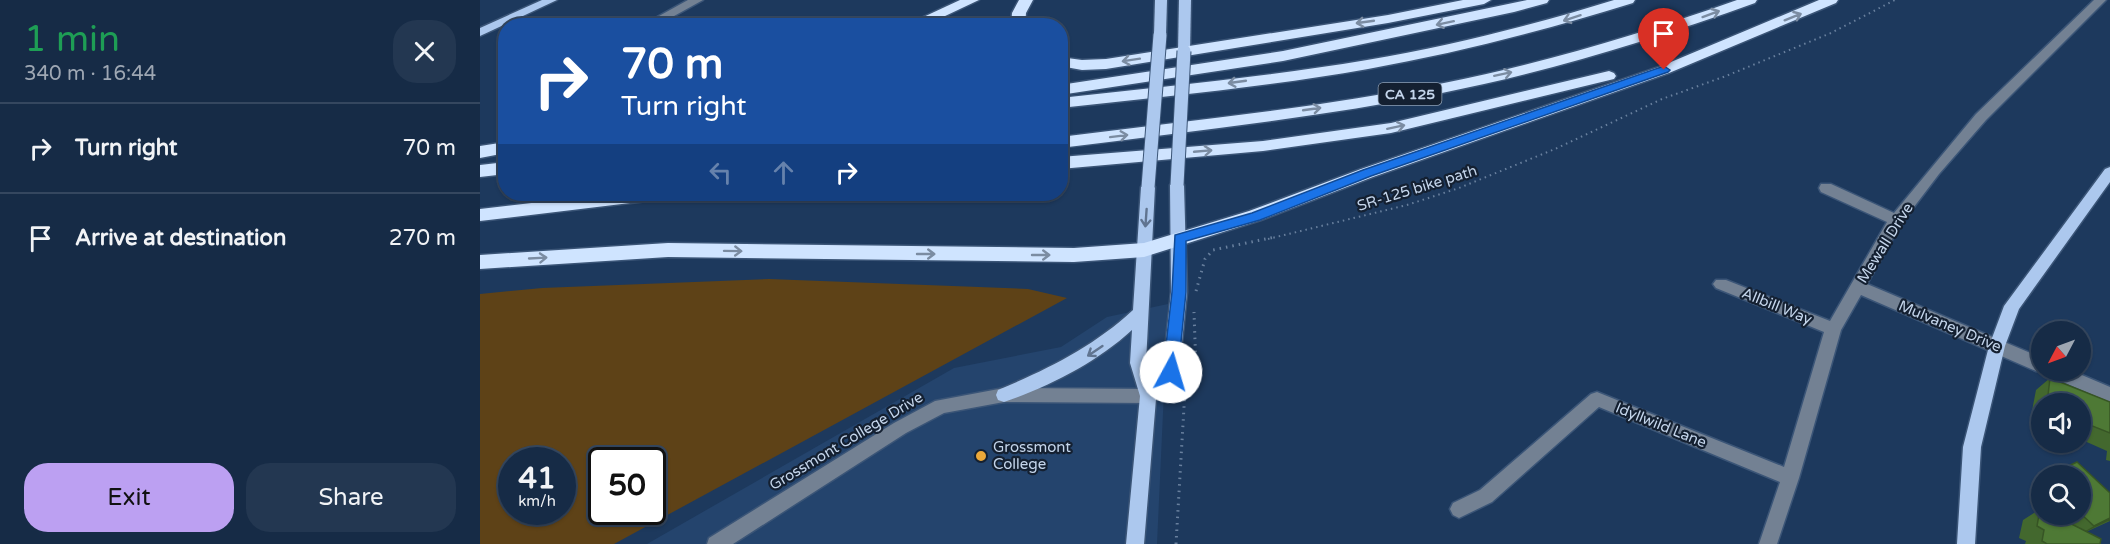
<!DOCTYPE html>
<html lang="en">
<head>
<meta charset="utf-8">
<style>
  body { margin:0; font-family:"Varela Round",sans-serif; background:#233751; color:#f1f3f6; height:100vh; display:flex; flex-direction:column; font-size:22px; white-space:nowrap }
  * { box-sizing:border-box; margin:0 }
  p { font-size:20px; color:#9ea7b3 }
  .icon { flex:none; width:33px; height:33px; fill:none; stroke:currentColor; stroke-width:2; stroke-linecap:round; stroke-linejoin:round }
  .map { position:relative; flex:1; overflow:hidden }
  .sheet { display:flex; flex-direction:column; background:#162b46; width:480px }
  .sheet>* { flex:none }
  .top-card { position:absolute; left:18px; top:18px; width:570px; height:183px; border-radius:24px; box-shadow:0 2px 4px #0004,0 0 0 2px #35475f; background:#1a4fa0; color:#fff; overflow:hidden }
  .needle { width:39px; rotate:229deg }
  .fabs { position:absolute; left:1551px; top:321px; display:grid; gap:12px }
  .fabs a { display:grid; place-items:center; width:60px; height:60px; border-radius:50%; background:#162b46; box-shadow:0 2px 4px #0004,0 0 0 2px #35475f; font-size:30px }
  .speed { position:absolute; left:18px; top:447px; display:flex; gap:12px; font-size:30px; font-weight:700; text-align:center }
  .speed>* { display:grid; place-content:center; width:78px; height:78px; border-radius:50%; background:#162b46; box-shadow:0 2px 4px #0004,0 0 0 2px #35475f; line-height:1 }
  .speed small { font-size:15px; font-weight:400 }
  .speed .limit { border:3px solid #111; border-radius:9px; background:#fff; color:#111 }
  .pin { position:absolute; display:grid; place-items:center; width:51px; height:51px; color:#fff; margin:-62px -26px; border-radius:50% 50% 50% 0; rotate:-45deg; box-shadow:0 0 6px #0007 }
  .pin .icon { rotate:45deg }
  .me { position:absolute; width:66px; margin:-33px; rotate:6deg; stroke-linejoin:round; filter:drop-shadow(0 0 4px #0008) }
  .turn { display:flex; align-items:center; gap:21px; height:126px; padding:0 24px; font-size:27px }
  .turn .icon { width:78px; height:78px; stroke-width:2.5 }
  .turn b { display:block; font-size:42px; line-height:51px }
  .lanes { display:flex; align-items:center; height:57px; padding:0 24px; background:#0003; justify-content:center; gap:30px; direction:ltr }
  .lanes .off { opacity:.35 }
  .round { display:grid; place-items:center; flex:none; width:63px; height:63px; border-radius:24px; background:#233751 }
  .overview { display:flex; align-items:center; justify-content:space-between; height:102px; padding:0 24px }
  h1 { font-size:36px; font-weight:600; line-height:45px; color:#1e9e55 }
  .primary-button { display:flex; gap:12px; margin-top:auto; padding:12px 24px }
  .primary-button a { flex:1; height:69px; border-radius:24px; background:#bca0f2; color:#111; font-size:24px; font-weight:600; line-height:69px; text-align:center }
  .primary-button a+a { background:#233751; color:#f1f3f6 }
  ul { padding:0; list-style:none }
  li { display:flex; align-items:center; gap:18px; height:90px; padding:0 24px; border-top:2px solid #35475f }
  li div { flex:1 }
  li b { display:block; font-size:22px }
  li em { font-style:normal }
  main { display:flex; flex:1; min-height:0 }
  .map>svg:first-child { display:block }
  .built { fill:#24446d }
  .green { fill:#5e4217; fill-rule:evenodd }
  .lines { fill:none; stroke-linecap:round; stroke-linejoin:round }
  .minor-casing { stroke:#3b5577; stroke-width:3 }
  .major-casing { stroke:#3b5577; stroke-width:3 }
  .highway-casing { stroke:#3b5577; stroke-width:3 }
  .path-far1 { stroke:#69809e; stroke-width:2; stroke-dasharray:1.5 4; stroke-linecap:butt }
  .path { stroke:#69809e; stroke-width:3; stroke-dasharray:1.5 5; stroke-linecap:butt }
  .minor { fill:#738193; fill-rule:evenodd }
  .major { fill:#acc8ee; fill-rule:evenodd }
  .highway { fill:#cfe4ff; fill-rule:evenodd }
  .major-bridge-casing { stroke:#3b5577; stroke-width:15; stroke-linecap:butt }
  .major-bridge { stroke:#acc8ee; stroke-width:13 }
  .wall { fill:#43682e }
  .shaded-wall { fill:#375525 }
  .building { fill:#4e7935; stroke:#375525; stroke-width:1.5 }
  .oneway { stroke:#7b8ca2 }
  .oneway2 { stroke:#607490 }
  .route { fill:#1a73e8; stroke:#114b97; stroke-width:1.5 }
  .poi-dot { fill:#eca93a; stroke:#142031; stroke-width:2 }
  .labels { text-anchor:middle; stroke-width:4.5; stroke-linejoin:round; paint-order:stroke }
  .shield { fill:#142031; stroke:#8f9fb3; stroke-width:1.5 }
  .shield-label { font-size:14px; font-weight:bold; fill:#c4d5eb }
  .street-label { font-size:15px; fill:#c4d5eb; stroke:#142031 }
  .poi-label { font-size:15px; fill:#c4d5eb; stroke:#142031; text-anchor:start }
</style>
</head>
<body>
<main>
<section class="sheet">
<div class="overview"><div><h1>1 min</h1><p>340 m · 16:44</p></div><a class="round"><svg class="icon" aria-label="close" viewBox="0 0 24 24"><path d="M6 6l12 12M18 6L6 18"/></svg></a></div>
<ul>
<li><svg class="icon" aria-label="right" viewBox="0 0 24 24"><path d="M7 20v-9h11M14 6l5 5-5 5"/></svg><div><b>Turn right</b></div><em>70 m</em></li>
<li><svg class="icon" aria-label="arrive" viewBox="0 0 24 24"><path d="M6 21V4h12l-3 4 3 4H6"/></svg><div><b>Arrive at destination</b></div><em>270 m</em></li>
</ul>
<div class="primary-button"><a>Exit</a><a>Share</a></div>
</section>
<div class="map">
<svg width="1630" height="544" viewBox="0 0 1630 544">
  <rect width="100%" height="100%" fill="#1d395d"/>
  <path class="built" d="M 688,304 L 677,544 L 167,544 L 474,368 L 581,347 L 627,317 Z"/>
  <path class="green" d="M 289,279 L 548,289 L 587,298 L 134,544 L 0,544 L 0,294 L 62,288 ZM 32,460 L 82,460 L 82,512 L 32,512 ZM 122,460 L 172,460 L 172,512 L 122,512 Z"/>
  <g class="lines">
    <defs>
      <g id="minor">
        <path d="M 208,0 L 223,0 L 176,26 L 161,26 Z"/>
        <path d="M 1614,0 L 1626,0 L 1506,120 L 1459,174 L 1421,224 L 1387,284 L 1562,358 L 1562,370 L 1590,370 L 1630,387 L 1630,402 L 1566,375 L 1565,372 L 1556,371 L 1381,295 L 1361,330 L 1319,478 L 1297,544 L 1279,544 L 1300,482 L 1119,407 L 1012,502 L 979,518 L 973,515 L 970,509 L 973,503 L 1000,490 L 1111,394 L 1117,392 L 1304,467 L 1344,332 L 1236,288 L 1233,284 L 1236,280 L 1246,280 L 1350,321 L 1407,222 L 1341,192 L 1339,188 L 1341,184 L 1351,184 L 1414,213 L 1496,114 Z"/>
        <path d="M 524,388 L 668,389 L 674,391 L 676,396 L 674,401 L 668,403 L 524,402 L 464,413 L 426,433 L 253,544 L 227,544 L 229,538 L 414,423 L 455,401 Z"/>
      </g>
      <g id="major">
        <path d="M 62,0 L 77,0 L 0,36 L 0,28 Z"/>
        <path d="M 675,0 L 687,0 L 686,35 L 680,39 L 674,35 Z"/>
        <path d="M 699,0 L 711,0 L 710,51 L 704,55 L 698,51 Z"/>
        <path d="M 1630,167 L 1630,182 L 1539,309 L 1525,346 L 1501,447 L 1495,544 L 1477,544 L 1483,447 L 1509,346 L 1524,306 L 1625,169 Z"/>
        <path d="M 697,180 L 704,185 L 707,292 L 699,372 L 676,399 L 664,544 L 646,544 L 660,396 L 650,363 L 652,330 C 616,363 570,386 524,402 L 518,400 L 516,395 L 518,390 C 568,369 613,347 653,310 L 661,187 L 668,182 L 675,187 L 666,363 L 672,381 L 683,369 L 691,292 L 690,185 Z"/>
      </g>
      <g id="highway">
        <path d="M 480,0 L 499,0 L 444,26 L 424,26 Z"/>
        <path d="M 539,0 L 553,0 L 546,13 L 545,26 L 531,26 L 532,13 Z"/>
        <path d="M 983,0 L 1011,0 L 1004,4 L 908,23 L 626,69 L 602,70 L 580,66 L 580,57 L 602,60 L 626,59 L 908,15 Z"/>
        <path d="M 1047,0 L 1069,0 L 1067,3 L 1034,12 L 803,61 L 580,95 L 580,85 L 803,51 Z"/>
        <path d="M 1134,0 L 1155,0 L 1153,3 C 1066,30 978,53 888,69 C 786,87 683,97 580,108 L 580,98 C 683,87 785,77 887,60 C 971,46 1053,25 1134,0 Z"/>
        <path d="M 1257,0 L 1277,0 L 1275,3 C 1172,40 1068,72 962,93 C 835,118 708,132 580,148 L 580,137 C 708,121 837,108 964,83 C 1064,63 1161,34 1257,0 Z"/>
        <path d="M 1339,0 L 1358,0 L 1356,3 L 1189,73 L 893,177 L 781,220 L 664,257 L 594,262 L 188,257 L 0,269 L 0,255 L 188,243 L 594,248 L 664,243 L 769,211 L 881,169 L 1179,67 Z"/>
        <path d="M 1129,71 L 1134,73 L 1136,76 L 1134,79 L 911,133 L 783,151 L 580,169 L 580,157 L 783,141 L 911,123 Z"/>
        <path d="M 26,142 L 26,153 L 0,158 L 0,146 Z"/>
        <path d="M 26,162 L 26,174 L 0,177 L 0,165 Z"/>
        <path d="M 128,194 L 183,194 L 181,198 L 175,200 L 0,221 L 0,209 Z"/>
      </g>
    </defs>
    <use href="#minor" class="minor-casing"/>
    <use href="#major" class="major-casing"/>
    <use href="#highway" class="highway-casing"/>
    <path class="path-far1" d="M 788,239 L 927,205 L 979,188 L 1075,149 L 1182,99 L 1246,76 L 1351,33 L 1415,0"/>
    <g class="path">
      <path d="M 716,291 L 725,259 L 733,250 L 795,237"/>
      <path d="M 696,544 L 705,390 L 716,370 L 714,312"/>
    </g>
    <use href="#minor" class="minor"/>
    <use href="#major" class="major"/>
    <use href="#highway" class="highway"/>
    <defs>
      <g id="major-bridge">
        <path d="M 697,185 L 704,51"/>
        <path d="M 668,187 L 680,35"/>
      </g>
    </defs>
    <use href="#major-bridge" class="major-bridge-casing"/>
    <use href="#major-bridge" class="major-bridge"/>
  </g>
  <g class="wall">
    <path d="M 1570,378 L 1630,402 L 1630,461 L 1626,460 L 1627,451 L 1600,439 L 1600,404 L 1562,404 L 1562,420 L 1551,416 L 1556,390 Z"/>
    <path d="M 1597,462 L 1630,493 L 1630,521 L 1606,532 L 1621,539 L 1620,544 L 1545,544 L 1546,541 L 1539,538 L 1543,520 L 1560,509 L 1562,509 L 1562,514 L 1572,514 L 1573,515 L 1573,514 L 1600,514 L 1600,476 L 1569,476 Z"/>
    <path d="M 1562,481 L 1562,503 L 1552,494 L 1558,490 L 1554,486 Z"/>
  </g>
  <path class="shaded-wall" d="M 1630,518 L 1630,521 L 1628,521 L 1595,537 L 1614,526 Z"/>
  <g class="building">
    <path d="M 1570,378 L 1630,402 L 1630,433 L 1610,425 L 1609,429 L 1600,425 L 1600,404 L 1567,404 Z"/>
    <path d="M 1597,462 L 1630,493 L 1630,518 L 1614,526 L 1600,513 L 1600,476 L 1574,476 L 1572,474 Z"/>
    <path d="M 1560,509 L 1562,509 L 1562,514 L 1572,514 L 1621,539 L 1620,544 L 1567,544 L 1562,541 L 1564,530 L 1557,526 Z"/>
  </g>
  <defs><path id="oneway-shaft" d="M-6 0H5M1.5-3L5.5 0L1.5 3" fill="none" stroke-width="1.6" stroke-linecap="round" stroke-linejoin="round" transform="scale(1.5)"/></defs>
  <g class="oneway">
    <use href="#oneway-shaft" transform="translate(1231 14) rotate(-20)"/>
    <use href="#oneway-shaft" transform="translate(1313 17) rotate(-22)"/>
    <use href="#oneway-shaft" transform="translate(1092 18) rotate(162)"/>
    <use href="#oneway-shaft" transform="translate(885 22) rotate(172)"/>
    <use href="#oneway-shaft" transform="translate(965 23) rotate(168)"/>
    <use href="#oneway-shaft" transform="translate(651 60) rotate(171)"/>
    <use href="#oneway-shaft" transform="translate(1023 74) rotate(-12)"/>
    <use href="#oneway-shaft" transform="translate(757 82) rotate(172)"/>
    <use href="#oneway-shaft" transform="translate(832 109) rotate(-8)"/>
    <use href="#oneway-shaft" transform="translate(916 127) rotate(-12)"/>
    <use href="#oneway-shaft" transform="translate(639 136) rotate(-7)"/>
    <use href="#oneway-shaft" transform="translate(723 151) rotate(-5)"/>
    <use href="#oneway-shaft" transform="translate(253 251) rotate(1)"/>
    <use href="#oneway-shaft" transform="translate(446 254)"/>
    <use href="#oneway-shaft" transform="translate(561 255)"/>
    <use href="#oneway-shaft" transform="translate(58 258) rotate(-3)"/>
  </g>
  <g class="oneway2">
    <use href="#oneway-shaft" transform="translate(666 218) rotate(94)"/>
    <use href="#oneway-shaft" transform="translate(615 351) rotate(146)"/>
  </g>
  <path class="route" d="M 1184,66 L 1190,70 L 1188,72 L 891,176 L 780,220 L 706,241 L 706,292 L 698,372 L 696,377 L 691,379 L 685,377 L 683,372 L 692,292 L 695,235 L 772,213 L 883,170 Z"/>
  <circle class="poi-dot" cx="501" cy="456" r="6"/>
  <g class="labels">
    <rect class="shield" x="898.5" y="83" width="63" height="22" rx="4.5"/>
    <g class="shield-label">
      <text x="930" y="99">CA 125</text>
    </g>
    <g class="street-label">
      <text transform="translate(937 188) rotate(-17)" y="5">SR-125 bike path</text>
      <text transform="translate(1405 243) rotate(-58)" y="5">Mewall Drive</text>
      <text transform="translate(1297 306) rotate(22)" y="5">Allbill Way</text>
      <text transform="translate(1470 326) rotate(23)" y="5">Mulvaney Drive</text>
      <text transform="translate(1181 425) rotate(22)" y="5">Idyllwild Lane</text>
      <text transform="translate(366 441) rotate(-31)" y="5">Grossmont College Drive</text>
    </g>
    <g class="poi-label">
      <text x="513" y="452">Grossmont<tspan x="513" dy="17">College</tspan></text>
    </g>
  </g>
</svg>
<div class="fabs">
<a><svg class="needle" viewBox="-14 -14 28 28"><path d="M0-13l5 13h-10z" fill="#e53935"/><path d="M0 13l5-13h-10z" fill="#9ea7b3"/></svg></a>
<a><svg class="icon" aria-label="sound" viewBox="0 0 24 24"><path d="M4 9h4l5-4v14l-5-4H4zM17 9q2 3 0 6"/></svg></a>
<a><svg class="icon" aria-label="search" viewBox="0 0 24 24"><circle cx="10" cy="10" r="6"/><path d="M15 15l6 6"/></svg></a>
</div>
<div class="speed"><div>41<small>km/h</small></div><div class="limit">50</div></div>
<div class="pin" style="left:1184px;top:70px;background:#d93025"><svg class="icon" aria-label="arrive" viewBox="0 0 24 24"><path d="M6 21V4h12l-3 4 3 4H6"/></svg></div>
<svg class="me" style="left:691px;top:372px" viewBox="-20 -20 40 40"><circle r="19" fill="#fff"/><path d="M0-13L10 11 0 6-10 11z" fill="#1a73e8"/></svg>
<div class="top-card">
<div class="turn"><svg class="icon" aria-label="right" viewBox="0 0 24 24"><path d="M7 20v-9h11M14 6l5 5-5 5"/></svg><div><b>70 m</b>Turn right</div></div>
<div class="lanes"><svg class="icon off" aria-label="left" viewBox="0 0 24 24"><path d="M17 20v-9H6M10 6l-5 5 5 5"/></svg><svg class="icon off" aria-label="ahead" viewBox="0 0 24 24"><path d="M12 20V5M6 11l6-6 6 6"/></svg><svg class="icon" aria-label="right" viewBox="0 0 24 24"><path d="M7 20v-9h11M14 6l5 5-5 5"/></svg></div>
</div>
</div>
</main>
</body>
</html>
